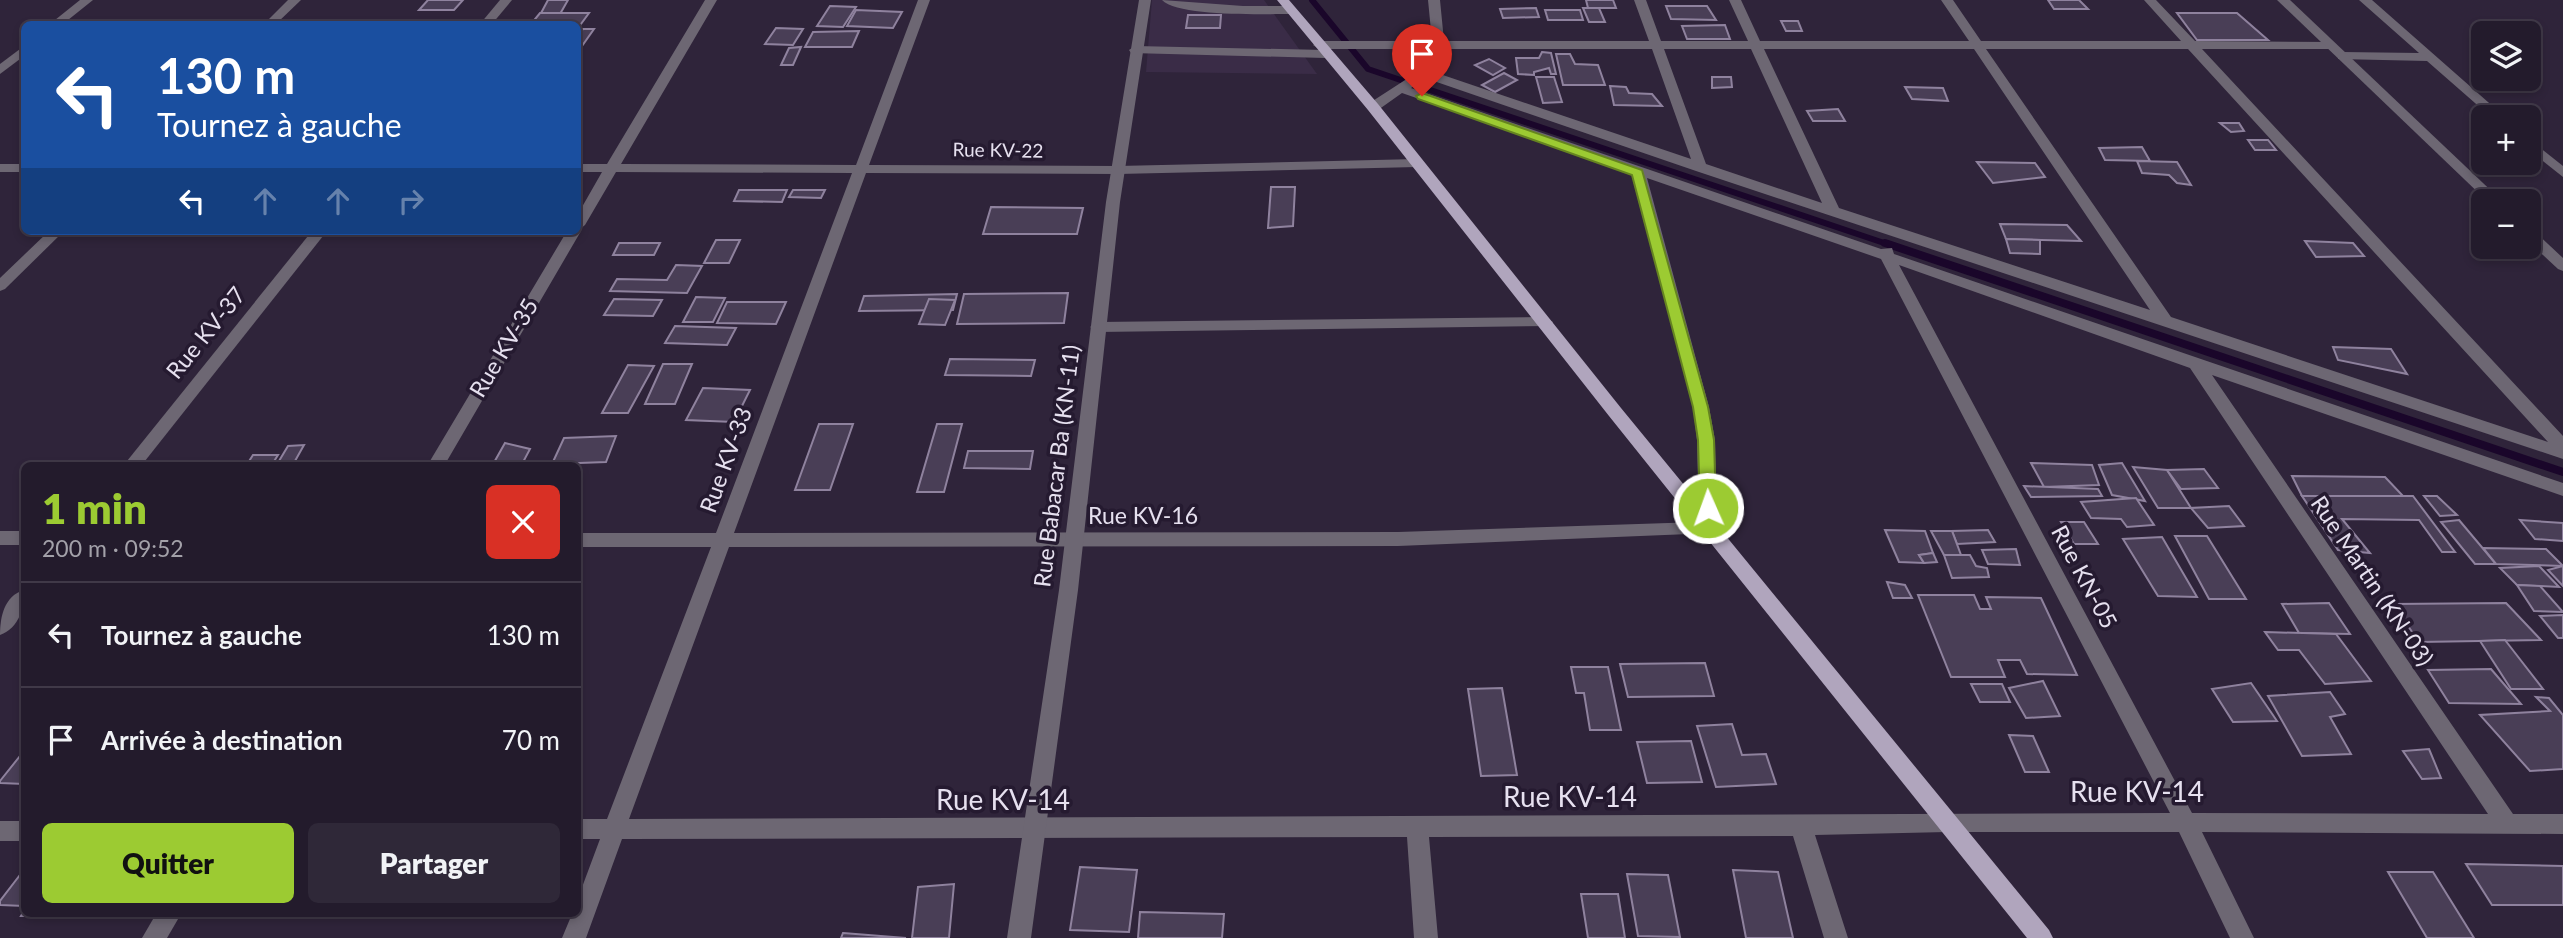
<!DOCTYPE html>
<html lang="fr">
<head>
<meta charset="utf-8">
<style>
  body { margin:0; font-family:Lato,sans-serif; background:#2f2838; color:#f1f3f6; height:100vh; display:flex; flex-direction:column; font-size:26px; white-space:nowrap }
  * { box-sizing:border-box; margin:0 }
  p { font-size:23px; color:#a3a1a9 }
  .icon { flex:none; width:38px; height:38px; fill:none; stroke:currentColor; stroke-width:2; stroke-linecap:round; stroke-linejoin:round }
  .map { position:relative; flex:1; overflow:hidden }
  .drawer { position:absolute; left:21px; top:462px; width:560px; height:455px; display:flex; flex-direction:column; background:#231b2c; border-radius:10px; box-shadow:0 4px 10px #0003,0 0 0 2px #403948 }
  .drawer>* { flex:none }
  .banner { position:absolute; left:21px; top:21px; width:560px; height:214px; border-radius:10px; box-shadow:0 4px 10px #0003,0 0 0 2px #403948; background:#1a4fa0; color:#fff; overflow:hidden }
  .controls { position:absolute; left:2471px; top:21px; display:grid; gap:14px }
  .controls a { display:grid; place-items:center; width:70px; height:70px; border-radius:10px; background:#231b2c; box-shadow:0 4px 10px #0003,0 0 0 2px #403948; font-size:35px }
  .pin { position:absolute; display:grid; place-items:center; width:60px; height:60px; color:#fff; margin:-72px -30px; border-radius:50% 50% 50% 0; rotate:-45deg; box-shadow:0 0 7px #0007 }
  .pin .icon { rotate:45deg }
  .me { position:absolute; width:77px; margin:-38px; rotate:358deg; stroke-linejoin:round; filter:drop-shadow(0 0 5px #0008) }
  .turn { display:flex; align-items:center; gap:24px; height:147px; padding:0 21px; font-size:32px }
  .turn .icon { width:91px; height:91px; stroke-width:2.5 }
  .turn b { display:block; font-size:49px; line-height:60px }
  .lanes { display:flex; align-items:center; height:66px; padding:0 21px; background:#0003; justify-content:center; gap:35px; direction:ltr }
  .lanes .off { opacity:.35 }
  .round { display:grid; place-items:center; flex:none; width:74px; height:74px; border-radius:10px; background:#2f2838 }
  .overview { display:flex; align-items:center; justify-content:space-between; height:119px; padding:0 21px }
  h1 { font-size:42px; font-weight:800; line-height:52px; color:#9ccb32 }
  .primary-button { display:flex; gap:14px; margin-top:auto; padding:14px 21px }
  .primary-button a { flex:1; height:80px; border-radius:10px; background:#9ccb32; color:#111; font-size:28px; font-weight:800; line-height:80px; text-align:center }
  .primary-button a+a { background:#2f2838; color:#f1f3f6 }
  ul { padding:0; list-style:none }
  li { display:flex; align-items:center; gap:21px; height:105px; padding:0 21px; border-top:2px solid #403948 }
  li div { flex:1 }
  li b { display:block; font-size:26px }
  li em { font-style:normal }
  .map>svg:first-child { display:block }
  .built { fill:#3a2c47 }
  .lines { fill:none; stroke-linecap:round; stroke-linejoin:round }
  .stream-far1 { stroke:#1a062a; stroke-width:6 }
  .stream { stroke:#1a062a; stroke-width:8 }
  .building { fill:#493e56; stroke:#8f829e; stroke-width:2 }
  .service { fill:#6d6773; fill-rule:evenodd }
  .minor { fill:#6d6773; fill-rule:evenodd }
  .tertiary { fill:#6d6773; fill-rule:evenodd }
  .primary { fill:#b0a5bd; fill-rule:evenodd }
  .route { fill:#9ccb32; stroke:#658420; stroke-width:2 }
  .labels { text-anchor:middle; stroke-width:7; stroke-linejoin:round; paint-order:stroke }
  .far-street-label { font-size:19px; fill:#e6e0ef; stroke:#251a30 }
  .street-label { font-size:23px; fill:#e6e0ef; stroke:#251a30 }
  .near-street-label { font-size:28px; fill:#e6e0ef; stroke:#251a30 }
</style>
</head>
<body>
<div class="map">
<svg width="2563" height="938" viewBox="0 0 2563 938">
  <rect width="100%" height="100%" fill="#2f243a"/>
  <path class="built" d="M 1152,0 L 1264,0 L 1317,74 L 1146,72 Z"/>
  <g class="lines">
    <path class="stream-far1" d="M 1312,0 L 1368,69 L 1890,245"/>
    <path class="stream" d="M 1885,243 L 2563,472"/>
  </g>
  <g class="building">
    <path d="M 428,0 L 463,0 L 454,10 L 419,10 Z"/>
    <path d="M 548,0 L 568,0 L 560,14 L 540,15 Z"/>
    <path d="M 1586,0 L 1613,0 L 1616,8 L 1588,8 Z"/>
    <path d="M 2048,0 L 2079,0 L 2088,9 L 2054,9 Z"/>
    <path d="M 830,6 L 856,7 L 843,27 L 817,26 Z"/>
    <path d="M 1666,6 L 1707,6 L 1716,20 L 1671,19 Z"/>
    <path d="M 1536,8 L 1539,17 L 1503,18 L 1500,9 Z"/>
    <path d="M 1583,8 L 1599,8 L 1605,22 L 1589,22 Z"/>
    <path d="M 856,10 L 902,12 L 893,28 L 847,26 Z"/>
    <path d="M 1545,10 L 1580,10 L 1583,20 L 1548,20 Z"/>
    <path d="M 540,13 L 589,13 L 578,28 L 578,24 L 531,24 Z"/>
    <path d="M 2177,13 L 2237,13 L 2268,40 L 2197,40 Z"/>
    <path d="M 1188,15 L 1221,15 L 1220,28 L 1186,28 Z"/>
    <path d="M 1781,21 L 1798,21 L 1802,31 L 1786,31 Z"/>
    <path d="M 1725,25 L 1730,39 L 1687,39 L 1682,26 Z"/>
    <path d="M 776,28 L 803,29 L 793,45 L 765,44 Z"/>
    <path d="M 583,29 L 594,29 L 582,46 L 578,46 L 578,36 Z"/>
    <path d="M 859,31 L 852,47 L 805,47 L 813,32 Z"/>
    <path d="M 801,47 L 793,65 L 781,65 L 789,48 Z"/>
    <path d="M 1542,52 L 1551,53 L 1556,74 L 1551,74 L 1549,68 L 1534,72 L 1534,75 L 1518,74 L 1516,58 L 1539,58 Z"/>
    <path d="M 1556,54 L 1570,54 L 1575,64 L 1598,65 L 1605,85 L 1563,85 Z"/>
    <path d="M 1489,59 L 1505,68 L 1493,75 L 1475,65 Z"/>
    <path d="M 1504,73 L 1517,80 L 1495,92 L 1482,85 Z"/>
    <path d="M 1536,77 L 1554,77 L 1562,102 L 1543,103 Z"/>
    <path d="M 1712,77 L 1731,77 L 1732,87 L 1712,88 Z"/>
    <path d="M 1610,86 L 1626,87 L 1629,93 L 1652,94 L 1662,106 L 1614,105 Z"/>
    <path d="M 1905,87 L 1943,88 L 1948,101 L 1912,99 Z"/>
    <path d="M 1838,109 L 1845,121 L 1813,121 L 1807,111 Z"/>
    <path d="M 2220,123 L 2239,123 L 2244,131 L 2231,132 Z"/>
    <path d="M 2248,140 L 2268,140 L 2276,150 L 2255,150 Z"/>
    <path d="M 2142,147 L 2150,161 L 2105,160 L 2099,148 Z"/>
    <path d="M 2137,161 L 2177,162 L 2191,185 L 2177,183 L 2169,175 L 2142,173 Z"/>
    <path d="M 1977,162 L 2035,163 L 2045,177 L 1993,183 Z"/>
    <path d="M 1271,187 L 1295,187 L 1293,226 L 1268,228 Z"/>
    <path d="M 739,190 L 787,190 L 782,202 L 734,201 Z"/>
    <path d="M 793,190 L 825,190 L 821,198 L 789,197 Z"/>
    <path d="M 991,207 L 1083,208 L 1077,234 L 983,234 Z"/>
    <path d="M 2000,224 L 2067,225 L 2081,241 L 2006,239 Z"/>
    <path d="M 2006,239 L 2040,240 L 2040,254 L 2010,253 Z"/>
    <path d="M 716,240 L 740,240 L 729,263 L 704,263 Z"/>
    <path d="M 2305,241 L 2353,243 L 2364,256 L 2316,257 Z"/>
    <path d="M 619,243 L 660,243 L 654,255 L 613,255 Z"/>
    <path d="M 676,265 L 702,266 L 687,293 L 610,291 L 617,279 L 667,280 Z"/>
    <path d="M 1068,293 L 1064,323 L 957,324 L 964,294 Z"/>
    <path d="M 957,294 L 953,310 L 859,311 L 864,296 Z"/>
    <path d="M 696,297 L 725,298 L 713,322 L 683,322 Z"/>
    <path d="M 614,299 L 662,300 L 653,316 L 604,315 Z"/>
    <path d="M 929,299 L 955,300 L 945,325 L 919,324 Z"/>
    <path d="M 727,302 L 786,302 L 776,324 L 717,323 Z"/>
    <path d="M 675,326 L 736,328 L 727,345 L 665,343 Z"/>
    <path d="M 2333,347 L 2391,349 L 2407,374 L 2338,360 Z"/>
    <path d="M 950,359 L 1035,360 L 1031,376 L 945,375 Z"/>
    <path d="M 663,364 L 692,364 L 675,404 L 645,404 Z"/>
    <path d="M 628,365 L 654,366 L 628,413 L 602,413 Z"/>
    <path d="M 703,388 L 750,390 L 734,422 L 686,420 Z"/>
    <path d="M 819,424 L 853,424 L 830,490 L 795,490 Z"/>
    <path d="M 937,424 L 962,424 L 944,492 L 917,492 Z"/>
    <path d="M 616,436 L 606,462 L 552,464 L 564,438 Z"/>
    <path d="M 505,443 L 530,449 L 521,466 L 492,466 Z"/>
    <path d="M 304,445 L 295,461 L 279,461 L 288,446 Z"/>
    <path d="M 968,451 L 1033,451 L 1030,469 L 964,468 Z"/>
    <path d="M 253,455 L 278,455 L 271,466 L 246,466 Z"/>
    <path d="M 2031,463 L 2092,465 L 2099,485 L 2044,487 Z"/>
    <path d="M 2122,463 L 2145,501 L 2112,495 L 2099,465 Z"/>
    <path d="M 2133,467 L 2167,470 L 2191,508 L 2158,508 Z"/>
    <path d="M 2204,469 L 2218,488 L 2181,489 L 2167,470 Z"/>
    <path d="M 2292,476 L 2385,477 L 2403,496 L 2302,496 Z"/>
    <path d="M 2024,486 L 2098,489 L 2102,496 L 2031,497 Z"/>
    <path d="M 2302,496 L 2413,496 L 2455,552 L 2442,552 L 2419,520 L 2342,519 L 2370,553 L 2338,550 Z"/>
    <path d="M 2424,496 L 2437,496 L 2457,515 L 2440,516 Z"/>
    <path d="M 2136,498 L 2154,525 L 2127,527 L 2121,519 L 2091,518 L 2081,502 Z"/>
    <path d="M 2229,506 L 2244,526 L 2208,528 L 2191,508 Z"/>
    <path d="M 2459,520 L 2496,564 L 2475,564 L 2441,522 Z"/>
    <path d="M 2520,520 L 2563,523 L 2563,541 L 2535,539 Z"/>
    <path d="M 2061,522 L 2084,522 L 2098,544 L 2074,544 Z"/>
    <path d="M 1885,530 L 1925,531 L 1933,553 L 1919,555 L 1924,563 L 1899,562 Z"/>
    <path d="M 1988,530 L 1995,542 L 1957,544 L 1952,531 Z"/>
    <path d="M 1931,531 L 1952,531 L 1961,555 L 1944,555 Z"/>
    <path d="M 2175,536 L 2207,536 L 2246,599 L 2209,599 Z"/>
    <path d="M 2162,537 L 2197,597 L 2158,596 L 2123,539 Z"/>
    <path d="M 2483,548 L 2546,549 L 2563,566 L 2496,564 Z"/>
    <path d="M 2016,549 L 2020,565 L 1988,564 L 1982,550 Z"/>
    <path d="M 1933,553 L 1937,562 L 1924,563 L 1919,555 Z"/>
    <path d="M 1944,555 L 1970,555 L 1976,566 L 1987,568 L 1989,577 L 1952,578 Z"/>
    <path d="M 2539,566 L 2559,587 L 2517,585 L 2500,568 Z"/>
    <path d="M 2563,566 L 2563,586 L 2548,570 Z"/>
    <path d="M 1887,582 L 1905,585 L 1912,598 L 1893,598 Z"/>
    <path d="M 2517,585 L 2540,586 L 2563,612 L 2534,611 Z"/>
    <path d="M 1918,595 L 1974,595 L 1980,609 L 1991,609 L 1986,597 L 2041,598 L 2077,675 L 2027,674 L 2020,660 L 1998,660 L 2005,677 L 1951,677 Z"/>
    <path d="M 2329,603 L 2350,634 L 2299,633 L 2282,604 Z"/>
    <path d="M 2506,603 L 2541,640 L 2419,642 L 2393,604 Z"/>
    <path d="M 2563,615 L 2563,638 L 2558,638 L 2540,616 Z"/>
    <path d="M 2265,632 L 2336,634 L 2371,681 L 2325,684 L 2299,650 L 2278,650 Z"/>
    <path d="M 2505,640 L 2543,689 L 2511,689 L 2480,641 Z"/>
    <path d="M 1705,663 L 1714,696 L 1628,697 L 1620,664 Z"/>
    <path d="M 1571,667 L 1608,667 L 1621,730 L 1590,730 L 1584,693 L 1576,693 Z"/>
    <path d="M 2491,669 L 2521,704 L 2449,703 L 2428,670 Z"/>
    <path d="M 2043,681 L 2060,716 L 2026,718 L 2009,688 Z"/>
    <path d="M 2251,683 L 2277,721 L 2233,722 L 2212,689 Z"/>
    <path d="M 1971,684 L 2002,684 L 2010,702 L 1980,702 Z"/>
    <path d="M 1502,688 L 1517,775 L 1481,776 L 1468,689 Z"/>
    <path d="M 2330,692 L 2345,714 L 2330,717 L 2351,754 L 2302,756 L 2268,696 Z"/>
    <path d="M 2536,697 L 2549,698 L 2563,715 L 2563,769 L 2530,771 L 2480,715 L 2550,711 Z"/>
    <path d="M 1732,724 L 1742,755 L 1766,754 L 1776,784 L 1716,787 L 1697,726 Z"/>
    <path d="M 2009,735 L 2033,736 L 2049,772 L 2025,772 Z"/>
    <path d="M 1691,741 L 1702,782 L 1647,783 L 1637,742 Z"/>
    <path d="M 2429,749 L 2441,778 L 2422,779 L 2403,751 Z"/>
    <path d="M 24,751 L 24,784 L 0,783 L 0,781 Z"/>
    <path d="M 2466,864 L 2563,866 L 2563,905 L 2492,905 Z"/>
    <path d="M 1080,867 L 1137,870 L 1129,932 L 1070,930 Z"/>
    <path d="M 1733,870 L 1778,872 L 1793,938 L 1746,938 Z"/>
    <path d="M 23,871 L 24,906 L 0,905 L 0,901 Z"/>
    <path d="M 2388,872 L 2433,872 L 2474,938 L 2427,938 Z"/>
    <path d="M 1627,874 L 1668,875 L 1680,937 L 1638,936 Z"/>
    <path d="M 954,884 L 949,938 L 912,938 L 918,887 Z"/>
    <path d="M 1581,894 L 1618,894 L 1625,938 L 1588,938 Z"/>
    <path d="M 24,911 L 24,914 L 137,914 L 21,916 Z"/>
    <path d="M 1140,912 L 1224,914 L 1222,938 L 1138,938 Z"/>
    <path d="M 843,933 L 906,938 L 841,938 Z"/>
  </g>
  <g class="lines">
    <g class="service">
      <path d="M 1162,0 L 1243,6 L 1291,6 L 1297,10 L 1291,14 C 1265,14 1178,17 1162,0 Z"/>
      <path d="M 1135,46 L 1325,50 L 1331,54 L 1325,58 L 1131,53 L 1129,50 Z"/>
    </g>
    <g class="minor">
      <path d="M 80,0 L 93,0 L 63,24 L 50,24 Z"/>
      <path d="M 288,0 L 301,0 L 276,24 L 264,24 Z"/>
      <path d="M 500,0 L 512,0 L 492,24 L 480,24 Z"/>
      <path d="M 705,0 L 717,0 L 621,164 L 856,165 L 918,0 L 930,0 L 869,165 L 1118,166 L 1417,159 L 1424,163 L 1417,167 L 1118,174 L 866,173 L 734,533 L 1398,532 L 1699,522 L 1697,440 L 1693,407 L 1631,173 L 1402,93 L 1378,110 L 1368,110 L 1368,104 L 1419,71 L 1432,49 L 1319,49 L 1313,45 L 1319,41 L 1432,41 L 1428,0 L 1440,0 L 1444,41 L 1649,41 L 1634,0 L 1646,0 L 1661,41 L 1748,41 L 1729,0 L 1741,0 L 1760,41 L 1969,41 L 1941,0 L 1953,0 L 1981,41 L 2181,41 L 2144,0 L 2156,0 L 2195,41 L 2334,42 L 2334,48 L 2330,49 L 2202,49 L 2563,436 L 2563,459 L 1696,171 L 1425,78 L 1411,88 L 1881,249 L 1892,248 L 1894,254 L 2563,483 L 2563,496 L 2212,375 L 2513,814 L 2563,814 L 2563,834 L 2202,832 L 2254,938 L 2230,938 L 2179,832 L 1947,832 L 1815,835 L 1848,938 L 1824,938 L 1793,836 L 1429,837 L 1438,938 L 1414,938 L 1407,837 L 622,839 L 586,938 L 562,938 L 572,914 L 578,914 L 578,898 L 600,839 L 578,839 L 578,819 L 607,819 L 711,547 L 578,547 L 578,533 L 716,533 L 852,173 L 616,172 L 585,225 L 580,229 L 581,231 L 444,466 L 427,466 L 567,231 L 578,231 L 578,214 L 602,172 L 578,172 L 578,164 L 607,164 ZM 1444,49 L 1652,49 L 1691,159 L 1431,71 ZM 1664,49 L 1751,49 L 1822,203 L 1706,164 ZM 1764,49 L 1974,49 L 2150,310 L 1839,208 ZM 1986,49 L 2188,49 L 2548,442 L 2171,317 ZM 1647,178 L 1881,259 L 2170,813 L 629,819 L 729,547 L 1398,546 L 1714,533 L 1717,528 L 1715,440 L 1709,407 ZM 1899,265 L 2190,368 L 2488,814 L 2192,813 Z"/>
      <path d="M 2359,0 L 2372,0 L 2505,117 L 2491,117 L 2427,61 L 2338,59 L 2338,53 L 2342,52 L 2419,53 Z"/>
      <path d="M 24,46 L 24,56 L 0,74 L 0,64 Z"/>
      <path d="M 2529,139 L 2563,166 L 2563,177 L 2529,150 Z"/>
      <rect x="0" y="164" width="24" height="8"/>
      <path d="M 49,231 L 64,231 L 5,289 L 0,291 L 0,278 Z"/>
      <path d="M 312,231 L 327,231 L 141,466 L 123,466 Z"/>
      <path d="M 1545,317 L 1553,322 L 1551,326 L 1098,332 L 1090,327 L 1098,322 Z"/>
      <rect x="0" y="531" width="24" height="14"/>
      <path d="M 24,590 C 25,607 19,628 0,635 C 0,617 4,596 24,590 Z"/>
      <rect x="0" y="821" width="24" height="20"/>
      <path d="M 156,914 L 181,914 L 167,938 L 142,938 Z"/>
    </g>
    <g class="tertiary">
      <path d="M 1139,0 L 1151,0 L 1120,202 L 1078,590 L 1031,938 L 1007,938 L 1059,590 L 1106,202 Z"/>
      <path d="M 2277,0 L 2290,0 L 2502,201 L 2487,201 Z"/>
      <path d="M 2529,230 L 2534,231 L 2563,258 L 2563,271 L 2558,269 L 2529,242 Z"/>
    </g>
    <path class="primary" d="M 1277,0 L 1289,0 L 1378,104 L 1621,408 L 2049,930 L 2053,938 L 2027,938 L 1609,416 L 1368,110 Z"/>
  </g>
  <path class="route" d="M 1422,93 L 1642,170 L 1708,407 L 1714,440 L 1716,508 L 1714,512 L 1702,512 L 1700,508 L 1698,440 L 1693,407 L 1632,175 L 1418,99 L 1416,96 Z"/>
  <g class="labels">
    <g class="far-street-label">
      <text transform="translate(998 150) rotate(1)" y="7">Rue KV-22</text>
    </g>
    <g class="street-label">
      <text transform="translate(206 333) rotate(-51)" y="8">Rue KV-37</text>
      <text transform="translate(504 348) rotate(-59)" y="8">Rue KV-35</text>
      <text transform="translate(726 460) rotate(-70)" y="8">Rue KV-33</text>
      <text transform="translate(1057 466) rotate(-83)" y="8">Rue Babacar Ba (KN-11)</text>
      <text x="1143" y="524">Rue KV-16</text>
      <text transform="translate(2084 577) rotate(62)" y="8">Rue KN-05</text>
      <text transform="translate(2372 581) rotate(56)" y="8">Rue Martin (KN-03)</text>
    </g>
    <g class="near-street-label">
      <text x="2137" y="802">Rue KV-14</text>
      <text x="1570" y="807">Rue KV-14</text>
      <text x="1003" y="810">Rue KV-14</text>
    </g>
  </g>
</svg>
<div class="controls">
<a><svg class="icon" aria-label="layers" viewBox="0 0 24 24"><path d="M12 4l9 5-9 5-9-5zM3 14l9 5 9-5"/></svg></a>
<a>+</a>
<a>−</a>
</div>
<div class="pin" style="left:1422px;top:96px;background:#d93025"><svg class="icon" aria-label="arrive" viewBox="0 0 24 24"><path d="M6 21V4h12l-3 4 3 4H6"/></svg></div>
<svg class="me" style="left:1708px;top:508px" viewBox="-20 -20 40 40"><circle r="17" fill="#9ccb32" stroke="#fff" stroke-width="3"/><path d="M0-11L8 9 0 5-8 9z" fill="#fff"/></svg>
<div class="banner">
<div class="turn"><svg class="icon" aria-label="left" viewBox="0 0 24 24"><path d="M17 20v-9H6M10 6l-5 5 5 5"/></svg><div><b>130 m</b>Tournez à gauche</div></div>
<div class="lanes"><svg class="icon" aria-label="left" viewBox="0 0 24 24"><path d="M17 20v-9H6M10 6l-5 5 5 5"/></svg><svg class="icon off" aria-label="ahead" viewBox="0 0 24 24"><path d="M12 20V5M6 11l6-6 6 6"/></svg><svg class="icon off" aria-label="ahead" viewBox="0 0 24 24"><path d="M12 20V5M6 11l6-6 6 6"/></svg><svg class="icon off" aria-label="right" viewBox="0 0 24 24"><path d="M7 20v-9h11M14 6l5 5-5 5"/></svg></div>
</div>
<section class="drawer">
<div class="overview"><div><h1>1 min</h1><p>200 m · 09:52</p></div><a class="round" style="background:#d93025;color:#fff"><svg class="icon" aria-label="close" viewBox="0 0 24 24"><path d="M6 6l12 12M18 6L6 18"/></svg></a></div>
<ul>
<li><svg class="icon" aria-label="left" viewBox="0 0 24 24"><path d="M17 20v-9H6M10 6l-5 5 5 5"/></svg><div><b>Tournez à gauche</b></div><em>130 m</em></li>
<li><svg class="icon" aria-label="arrive" viewBox="0 0 24 24"><path d="M6 21V4h12l-3 4 3 4H6"/></svg><div><b>Arrivée à destination</b></div><em>70 m</em></li>
</ul>
<div class="primary-button"><a>Quitter</a><a>Partager</a></div>
</section>
</div>
</body>
</html>
